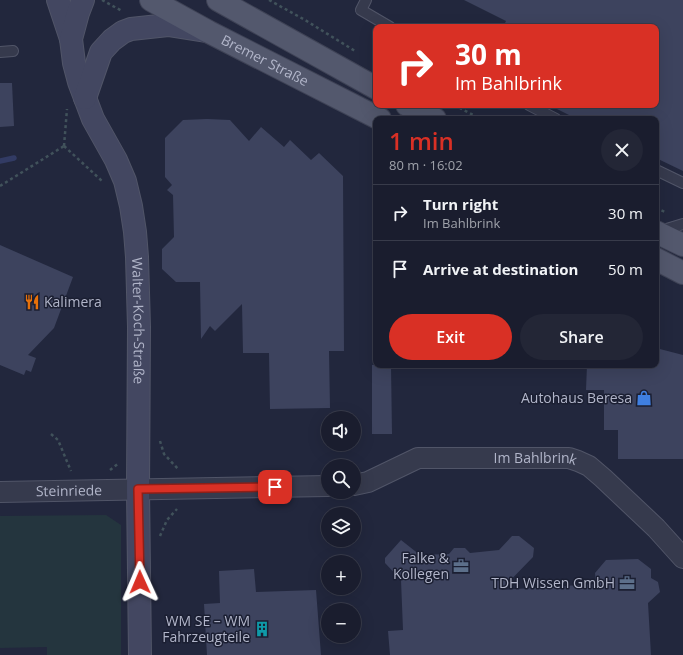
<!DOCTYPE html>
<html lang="en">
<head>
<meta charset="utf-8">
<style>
  body { margin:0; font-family:"Open Sans",sans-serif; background:#232636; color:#f1f3f6; height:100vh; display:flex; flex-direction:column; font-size:15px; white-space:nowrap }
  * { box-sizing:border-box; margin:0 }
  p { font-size:13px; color:#9fa2aa }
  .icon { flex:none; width:22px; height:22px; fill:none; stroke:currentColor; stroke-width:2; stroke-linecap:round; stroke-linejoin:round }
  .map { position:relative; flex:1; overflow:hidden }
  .details { position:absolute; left:373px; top:116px; width:286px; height:252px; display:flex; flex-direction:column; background:#1a1d2e; border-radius:8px; box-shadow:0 4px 16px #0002,0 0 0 1px #383b4a }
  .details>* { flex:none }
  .top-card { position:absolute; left:373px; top:24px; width:286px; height:84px; border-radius:8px; box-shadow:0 4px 16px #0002,0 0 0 1px #383b4a; background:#d93025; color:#fff; overflow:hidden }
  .controls { position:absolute; left:321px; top:411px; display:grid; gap:8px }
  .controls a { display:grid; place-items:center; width:40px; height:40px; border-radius:50%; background:#1a1d2e; box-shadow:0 4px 16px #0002,0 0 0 1px #383b4a; font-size:20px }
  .pin { position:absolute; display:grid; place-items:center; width:34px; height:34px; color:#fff; margin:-17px; border-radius:8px; box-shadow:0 2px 6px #0006 }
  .me { position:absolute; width:44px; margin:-22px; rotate:359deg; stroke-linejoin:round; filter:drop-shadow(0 0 3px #0008) }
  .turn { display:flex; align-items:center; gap:14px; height:84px; padding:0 16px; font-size:18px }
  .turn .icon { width:52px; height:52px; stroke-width:2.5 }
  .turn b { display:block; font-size:28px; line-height:34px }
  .round { display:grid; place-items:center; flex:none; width:42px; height:42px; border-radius:21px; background:#232636 }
  .head { display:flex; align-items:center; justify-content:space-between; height:68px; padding:0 16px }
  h1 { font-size:24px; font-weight:600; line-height:30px; color:#d93025 }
  .action { display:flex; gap:8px; margin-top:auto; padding:8px 16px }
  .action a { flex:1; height:46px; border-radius:24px; background:#d93025; color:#fff; font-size:16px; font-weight:600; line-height:46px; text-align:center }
  .action a+a { background:#232636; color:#f1f3f6 }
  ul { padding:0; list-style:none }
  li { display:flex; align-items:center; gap:12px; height:56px; padding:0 16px; border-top:1px solid #383b4a }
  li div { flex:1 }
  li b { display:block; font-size:15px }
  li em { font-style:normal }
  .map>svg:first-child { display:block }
  .green { fill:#24353e }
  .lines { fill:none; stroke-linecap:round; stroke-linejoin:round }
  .stream { stroke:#323b64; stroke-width:5.5 }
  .building { fill:#3d435e }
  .lane-casing { stroke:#515568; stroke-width:12 }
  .street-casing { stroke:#515568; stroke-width:22 }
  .secondary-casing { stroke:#515568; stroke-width:24 }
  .primary-casing { stroke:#3f4356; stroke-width:24 }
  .path { stroke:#41525b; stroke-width:2.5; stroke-dasharray:3 3; stroke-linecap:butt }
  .lane { stroke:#363a4d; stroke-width:10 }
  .street { stroke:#363a4d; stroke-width:20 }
  .secondary { stroke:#434761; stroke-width:22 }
  .primary { stroke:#53586d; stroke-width:22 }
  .route-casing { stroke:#8d1f18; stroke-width:10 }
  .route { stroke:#d93025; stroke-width:7 }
  .labels { text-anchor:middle; stroke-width:3; stroke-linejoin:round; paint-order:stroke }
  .street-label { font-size:14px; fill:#b1b5c9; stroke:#1b1f32 }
  .poi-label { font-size:14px; fill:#b1b5c9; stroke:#1b1f32; text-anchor:end }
</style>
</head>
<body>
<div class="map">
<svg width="683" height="655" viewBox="0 0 683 655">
  <rect width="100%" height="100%" fill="#22273d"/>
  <path class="green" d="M 106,515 L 121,525 L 121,655 L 47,655 L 47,647 L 0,648 L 0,516 Z"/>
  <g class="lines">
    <path class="stream" d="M 0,161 L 14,158"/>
  </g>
  <g class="building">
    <path d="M 464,0 L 683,0 L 683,171 L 656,158 L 656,119 L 577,119 L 549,105 L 656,105 L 656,27 L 503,27 L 506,21 Z"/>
    <path d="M 0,83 L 12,83 L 14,126 L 0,127 Z"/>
    <path d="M 207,119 L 230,120 L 249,141 L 261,127 L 284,147 L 290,140 L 311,160 L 319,153 L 343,176 L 344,351 L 329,351 L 330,408 L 270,409 L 269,353 L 243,353 L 242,304 L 215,331 L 210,326 L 201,339 L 200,282 L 176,282 L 162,269 L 162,249 L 174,237 L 173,195 L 167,190 L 172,185 L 165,177 L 165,138 L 183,120 Z"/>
    <path d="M 0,245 L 73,277 L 54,328 L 28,355 L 36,358 L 31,372 L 26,370 L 24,375 L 0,365 Z"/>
    <path d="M 656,348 L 683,355 L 683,459 L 618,459 L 618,430 L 604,430 L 604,390 L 586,390 L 587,365 L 656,365 Z"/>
    <path d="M 372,365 L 391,365 L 392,434 L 372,434 Z"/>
    <path d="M 512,536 L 519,536 L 534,548 L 533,557 L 501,590 L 596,584 L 595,573 L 606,560 L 638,559 L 651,569 L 651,578 L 658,582 L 660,592 L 648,603 L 651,655 L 390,655 L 388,631 L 403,630 L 401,580 L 385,563 L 385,558 L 401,540 L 420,555 L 449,554 L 454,548 L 465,548 L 470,553 L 499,550 Z"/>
    <path d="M 254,569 L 256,592 L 316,590 L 321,655 L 207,655 L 204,604 L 220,603 L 219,571 Z"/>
  </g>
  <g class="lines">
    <defs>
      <g id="lane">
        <path d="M 366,0 L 361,10 L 390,27"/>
        <path d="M 0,52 L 13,51"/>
        <path d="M 529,105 L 556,119"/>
        <path d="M 656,170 L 683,183"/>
        <path d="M 660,231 L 683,224"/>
      </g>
      <g id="street">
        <path id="s1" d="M 354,485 L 368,482 L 418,458 L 569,458 L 578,461 L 589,466 L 603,478 L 656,528 L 683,558"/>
        <path id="s2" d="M 0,492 L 328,486"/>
      </g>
      <g id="secondary">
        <path d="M 58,0 L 71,39"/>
        <path id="s3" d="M 83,0 L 78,13 L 71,39 L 74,63 L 79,82 L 93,119 L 116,160 L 125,181 L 131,206 L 135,232 L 137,257 L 139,327 L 138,489 L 140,655"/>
        <path d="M 85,98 L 101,52 L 112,40 L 123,32 L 131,29 L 168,25 L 206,31"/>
      </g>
      <g id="primary">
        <path id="s4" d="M 151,0 L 209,32 L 380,119"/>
        <path d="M 218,0 L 376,88"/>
        <path d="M 407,105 L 435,119"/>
        <path d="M 656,232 L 683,245"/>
        <path d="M 656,259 L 683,273"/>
      </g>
    </defs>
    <use href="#lane" class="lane-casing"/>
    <use href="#street" class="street-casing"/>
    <use href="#secondary" class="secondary-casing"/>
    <use href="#primary" class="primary-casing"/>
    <g class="path">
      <path d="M 102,0 L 122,11"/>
      <path d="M 269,0 L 305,20 L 355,51"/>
      <path d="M 454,105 L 481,119"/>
      <path d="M 64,146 L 102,181"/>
      <path d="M 64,146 L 67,109"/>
      <path d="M 0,186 L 64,146"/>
      <path d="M 656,208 L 665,212"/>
      <path d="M 51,434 L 58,440 L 71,471"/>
      <path d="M 160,441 L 164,454 L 179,470"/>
      <path d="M 110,470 L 119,463"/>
      <path d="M 160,536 L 167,520 L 177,509"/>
    </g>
    <use href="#lane" class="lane"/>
    <use href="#street" class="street"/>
    <use href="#secondary" class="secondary"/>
    <use href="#primary" class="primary"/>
  </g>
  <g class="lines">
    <defs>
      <path id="route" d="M 140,582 L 138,489 L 275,487"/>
    </defs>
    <use href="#route" class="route-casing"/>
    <use href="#route" class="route"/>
  </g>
  <defs>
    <symbol id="restaurant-bare" viewBox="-9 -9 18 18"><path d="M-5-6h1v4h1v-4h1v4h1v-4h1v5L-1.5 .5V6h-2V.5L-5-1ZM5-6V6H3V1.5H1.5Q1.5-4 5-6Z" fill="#e8710a" stroke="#1b1f32" stroke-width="2.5" paint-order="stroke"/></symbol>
    <symbol id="shop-bare" viewBox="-9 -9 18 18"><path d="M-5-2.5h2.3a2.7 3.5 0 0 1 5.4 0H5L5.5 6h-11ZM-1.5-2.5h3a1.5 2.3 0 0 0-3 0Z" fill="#3f7fe0" stroke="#1b1f32" stroke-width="2.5" paint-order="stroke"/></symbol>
    <symbol id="office-bare" viewBox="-9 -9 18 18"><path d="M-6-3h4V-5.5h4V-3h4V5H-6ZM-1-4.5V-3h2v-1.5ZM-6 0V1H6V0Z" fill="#5c6f8a" stroke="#1b1f32" stroke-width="2.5" paint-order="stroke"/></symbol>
    <symbol id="building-bare" viewBox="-9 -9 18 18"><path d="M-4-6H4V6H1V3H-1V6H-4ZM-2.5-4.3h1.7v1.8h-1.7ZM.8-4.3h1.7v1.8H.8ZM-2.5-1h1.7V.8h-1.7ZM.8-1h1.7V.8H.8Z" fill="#0f9aa8" stroke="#1b1f32" stroke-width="2.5" paint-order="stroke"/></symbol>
  </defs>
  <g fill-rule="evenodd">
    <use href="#restaurant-bare" x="21" y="291" width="22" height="22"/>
    <use href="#shop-bare" x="633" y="387" width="22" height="22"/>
    <use href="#office-bare" x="450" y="555" width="22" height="22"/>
    <use href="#office-bare" x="616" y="572" width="22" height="22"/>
    <use href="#building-bare" x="251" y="618" width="22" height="22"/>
  </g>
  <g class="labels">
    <g class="street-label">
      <text dy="5" stroke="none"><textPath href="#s4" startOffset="129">Bremer Straße</textPath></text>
      <text dy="5" stroke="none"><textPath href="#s3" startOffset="335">Walter-Koch-Straße</textPath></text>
      <text dy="5" stroke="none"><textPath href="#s1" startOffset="187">Im Bahlbrink</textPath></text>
      <text dy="5" stroke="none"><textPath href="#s2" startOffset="69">Steinriede</textPath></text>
    </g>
    <g class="poi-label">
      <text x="44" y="307" text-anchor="start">Kalimera</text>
      <text x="632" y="403">Autohaus Beresa</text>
      <text x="449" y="563">Falke &amp;<tspan x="449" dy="16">Kollegen</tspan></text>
      <text x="615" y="588">TDH Wissen GmbH</text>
      <text x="250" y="626">WM SE – WM<tspan x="250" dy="16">Fahrzeugteile</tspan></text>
    </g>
  </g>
</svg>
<div class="controls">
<a><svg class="icon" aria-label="sound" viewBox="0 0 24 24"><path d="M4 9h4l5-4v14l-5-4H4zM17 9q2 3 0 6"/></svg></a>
<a><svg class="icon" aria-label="search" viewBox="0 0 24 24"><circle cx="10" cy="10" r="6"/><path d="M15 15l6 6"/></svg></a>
<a><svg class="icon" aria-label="layers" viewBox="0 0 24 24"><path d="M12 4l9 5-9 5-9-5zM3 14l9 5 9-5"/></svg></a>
<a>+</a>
<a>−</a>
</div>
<div class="pin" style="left:275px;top:487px;background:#d93025"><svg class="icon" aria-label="arrive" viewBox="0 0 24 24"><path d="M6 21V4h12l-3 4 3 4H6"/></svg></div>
<svg class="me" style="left:140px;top:582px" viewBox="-20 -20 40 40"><path d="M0-17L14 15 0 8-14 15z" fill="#d93025" stroke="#fff" stroke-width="4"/></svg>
<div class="top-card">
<div class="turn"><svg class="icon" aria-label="right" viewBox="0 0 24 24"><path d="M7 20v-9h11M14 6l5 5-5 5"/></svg><div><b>30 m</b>Im Bahlbrink</div></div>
</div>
<section class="details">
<div class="head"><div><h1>1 min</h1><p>80 m · 16:02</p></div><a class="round"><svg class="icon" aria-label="close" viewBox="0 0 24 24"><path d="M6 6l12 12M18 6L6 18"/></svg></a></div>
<ul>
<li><svg class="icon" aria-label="right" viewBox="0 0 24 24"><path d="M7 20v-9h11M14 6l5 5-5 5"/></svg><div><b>Turn right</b><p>Im Bahlbrink</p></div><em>30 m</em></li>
<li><svg class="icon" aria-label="arrive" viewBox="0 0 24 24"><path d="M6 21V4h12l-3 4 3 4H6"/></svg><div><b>Arrive at destination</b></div><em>50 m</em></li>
</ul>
<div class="action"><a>Exit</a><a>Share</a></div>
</section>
</div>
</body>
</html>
